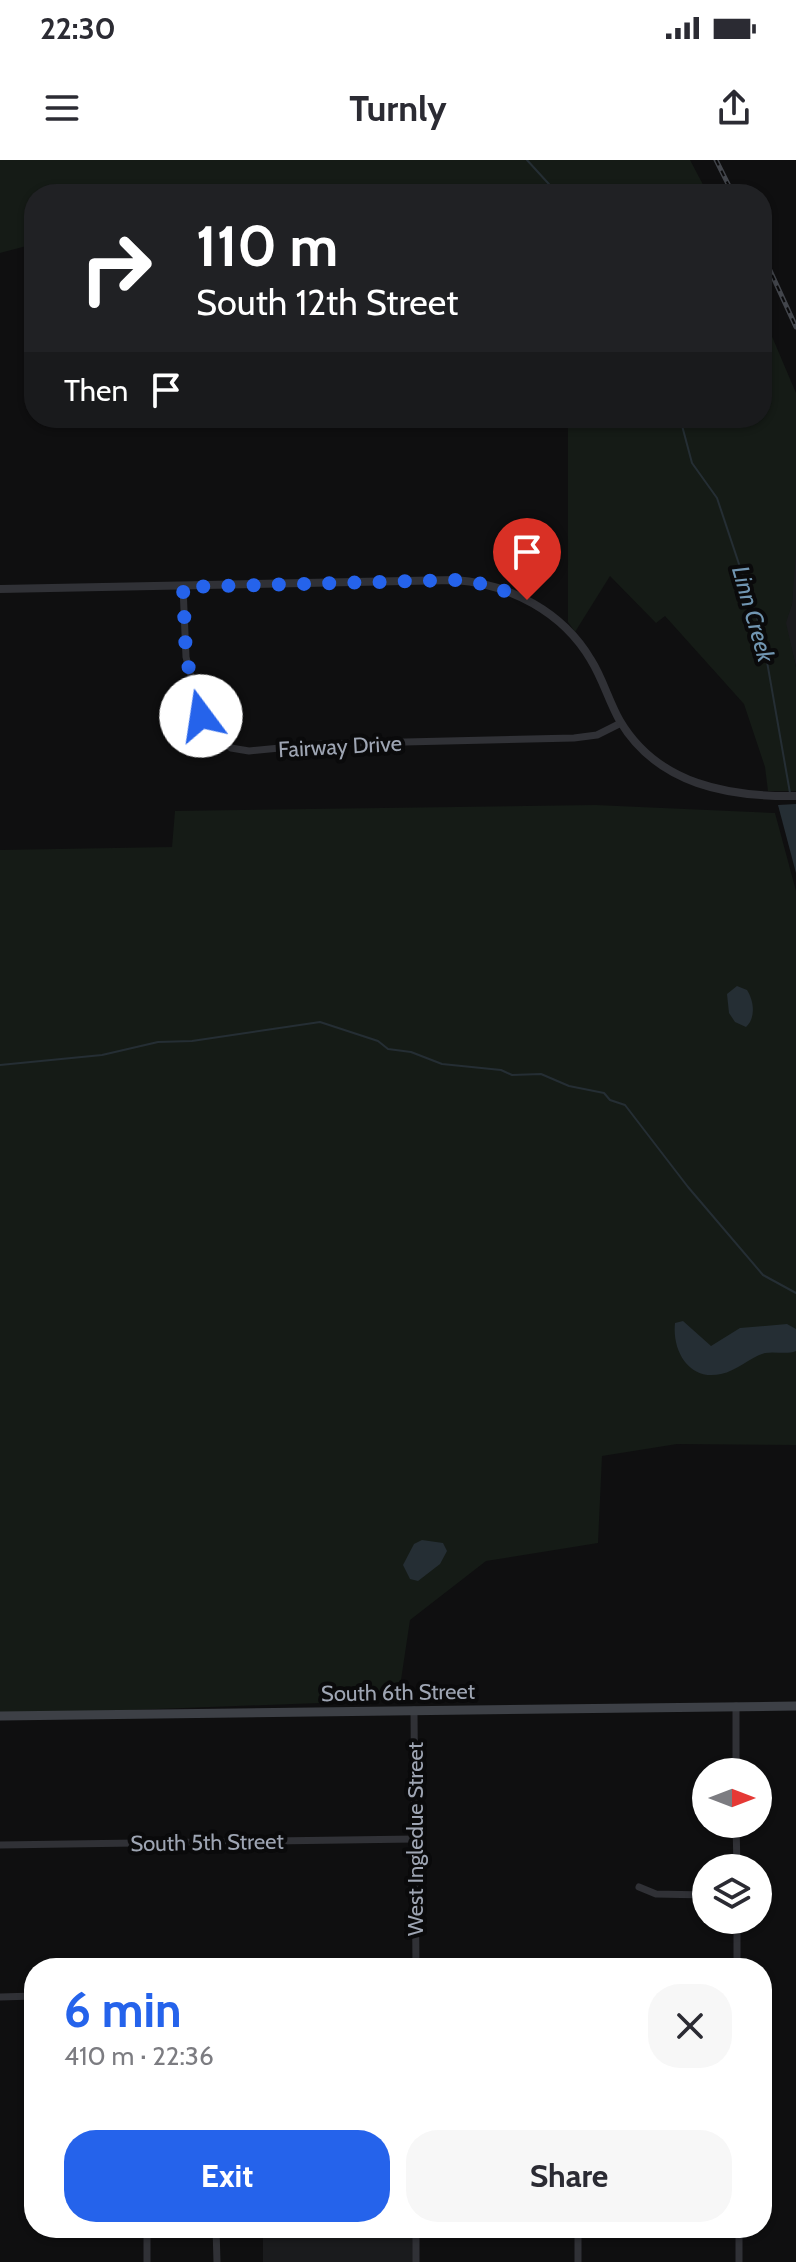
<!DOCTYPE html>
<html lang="en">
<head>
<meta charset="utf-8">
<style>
  body { margin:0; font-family:Cabin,sans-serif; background:#f7f7f7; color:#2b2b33; height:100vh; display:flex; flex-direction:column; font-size:30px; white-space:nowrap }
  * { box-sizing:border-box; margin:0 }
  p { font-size:26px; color:#7c7c81 }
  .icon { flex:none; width:44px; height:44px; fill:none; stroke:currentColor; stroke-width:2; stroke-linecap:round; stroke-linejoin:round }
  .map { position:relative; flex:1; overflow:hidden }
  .sheet { position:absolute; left:24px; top:1798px; width:748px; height:280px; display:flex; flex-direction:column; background:#fff; border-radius:32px; box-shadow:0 2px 6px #0004 }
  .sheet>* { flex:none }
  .banner { position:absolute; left:24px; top:24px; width:748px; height:244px; border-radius:32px; box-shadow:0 2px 6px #0004; background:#202124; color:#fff; overflow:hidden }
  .needle { width:52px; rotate:90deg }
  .tools { position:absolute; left:692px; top:1598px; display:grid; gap:16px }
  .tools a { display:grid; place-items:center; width:80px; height:80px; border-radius:50%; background:#fff; box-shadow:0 2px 6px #0004; font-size:40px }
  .pin { position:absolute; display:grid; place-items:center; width:68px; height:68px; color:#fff; margin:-82px -34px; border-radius:50% 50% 50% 0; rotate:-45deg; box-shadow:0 0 8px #0007 }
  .pin .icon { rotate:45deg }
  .me { position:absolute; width:88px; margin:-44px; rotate:346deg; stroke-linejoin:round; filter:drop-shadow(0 0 6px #0008) }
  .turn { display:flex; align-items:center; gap:28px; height:168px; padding:0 40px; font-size:36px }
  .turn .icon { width:104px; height:104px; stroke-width:2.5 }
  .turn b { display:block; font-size:56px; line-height:68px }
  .then { display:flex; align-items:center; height:76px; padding:0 40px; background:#0003; gap:16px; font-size:30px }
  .round { display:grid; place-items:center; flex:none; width:84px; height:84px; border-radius:32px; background:#f7f7f7 }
  .head { display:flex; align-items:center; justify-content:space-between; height:136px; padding:0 40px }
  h1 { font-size:48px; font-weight:700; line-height:60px; color:#2563eb }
  .button { display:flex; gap:16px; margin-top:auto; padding:16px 40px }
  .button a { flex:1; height:92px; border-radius:32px; background:#2563eb; color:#fff; font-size:32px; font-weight:700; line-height:92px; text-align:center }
  .button a+a { background:#f7f7f7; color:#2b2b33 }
  .status { display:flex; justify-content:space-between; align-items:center; height:56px; padding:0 40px; background:#fff; direction:ltr }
  .status svg { height:22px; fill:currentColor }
  header { display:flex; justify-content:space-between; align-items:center; height:104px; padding:0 40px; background:#fff; font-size:36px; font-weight:700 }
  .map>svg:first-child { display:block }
  .built { fill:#1a1b1d }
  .green { fill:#151b16 }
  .water { fill:#252e34 }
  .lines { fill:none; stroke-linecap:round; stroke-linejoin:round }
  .stream { stroke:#252e34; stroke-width:2 }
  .minor { stroke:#303136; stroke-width:7 }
  .tertiary { stroke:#303136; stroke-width:8 }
  .secondary { stroke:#3d4046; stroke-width:9 }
  .rail-casing { stroke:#42454b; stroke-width:5 }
  .rail { stroke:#0a0a0b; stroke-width:2; stroke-dasharray:6; stroke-linecap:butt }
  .route { stroke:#2563eb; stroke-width:14; stroke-dasharray:0 25.2 }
  .labels { text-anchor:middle; stroke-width:8; stroke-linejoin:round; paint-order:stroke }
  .street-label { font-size:22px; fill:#9ea5b3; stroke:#0a0a0b }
  .water-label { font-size:24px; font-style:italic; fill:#7196b2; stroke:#0a0a0b }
</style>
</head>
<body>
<div class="status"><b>22:30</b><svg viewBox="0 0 49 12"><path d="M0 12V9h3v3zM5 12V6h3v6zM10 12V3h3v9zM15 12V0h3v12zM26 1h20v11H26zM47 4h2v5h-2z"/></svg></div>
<header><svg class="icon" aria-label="menu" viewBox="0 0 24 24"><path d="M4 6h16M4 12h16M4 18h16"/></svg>Turnly<svg class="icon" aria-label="share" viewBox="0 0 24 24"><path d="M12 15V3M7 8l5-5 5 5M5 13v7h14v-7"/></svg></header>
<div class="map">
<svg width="796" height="2102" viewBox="0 0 796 2102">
  <rect width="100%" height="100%" fill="#0f0f10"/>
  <g class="built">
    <path d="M 793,392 L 796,392 L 796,507 L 785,463 L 792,444 Z"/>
    <rect x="263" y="2068" width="153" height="34"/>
  </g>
  <g class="green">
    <path d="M 0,0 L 690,0 L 708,34 L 34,34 L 34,84 L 0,93 Z"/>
    <path d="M 762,153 L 796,233 L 796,392 L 792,444 L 786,463 L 796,507 L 796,631 L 768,631 L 765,607 L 744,544 L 665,456 L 656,463 L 610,416 L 575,472 L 568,462 L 568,258 L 762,258 Z"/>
    <path d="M 595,645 L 775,653 L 796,731 L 796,1285 L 677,1284 L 602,1296 L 598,1383 L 486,1401 L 410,1460 L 398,1540 L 0,1555 L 0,690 L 172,687 L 175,651 Z"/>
  </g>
  <g class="water">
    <path d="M 796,644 L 796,713 L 778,645 Z"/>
    <path d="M 737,826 L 747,830 C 754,841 756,858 746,867 L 735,862 L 729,853 L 727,834 Z"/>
    <path d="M 683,1161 L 711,1186 L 740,1168 L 787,1164 L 796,1169 L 796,1191 C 786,1195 776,1191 765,1193 C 750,1197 737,1211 721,1214 C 689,1221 672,1191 675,1163 Z"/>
    <path d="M 422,1380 L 443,1383 L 447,1391 L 440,1404 L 418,1421 L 410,1419 L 403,1405 L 414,1384 Z"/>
  </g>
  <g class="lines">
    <g class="stream">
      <path d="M 527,0 L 558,34"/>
      <path d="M 680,258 L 692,303 L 717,338 L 762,473 L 790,633"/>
      <path d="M 0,905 L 102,895 L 158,882 L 192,881 L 320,862 L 378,881 L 388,889 L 411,892 L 442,904 L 501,910 L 512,915 L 541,914 L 569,926 L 604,933 L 610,940 L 625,945 L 688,1027 L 763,1115 L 796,1133"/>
    </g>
    <g class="minor">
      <path d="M 183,427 L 186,497 L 201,556 L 215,576 L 231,588 L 249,591 L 321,584 L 574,578 L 597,575 L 621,563"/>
      <path d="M 736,1546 L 736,1612"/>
      <path d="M 414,1550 L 416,1808"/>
      <path d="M 736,1664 L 737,1708"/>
      <path d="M 0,1685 L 415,1679"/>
      <path d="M 639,1727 L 656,1734 L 706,1735"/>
      <path d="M 737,1760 L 737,1808"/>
      <path d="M 0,1837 L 34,1836"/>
      <path d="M 147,2068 L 147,2102"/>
      <path d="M 216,2068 L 217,2102"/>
      <path d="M 416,2068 L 416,2102"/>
      <path d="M 578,2068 L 578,2102"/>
      <path d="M 739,2068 L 739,2102"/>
    </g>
    <path class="tertiary" d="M 0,429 L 455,420 C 510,424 563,452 591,500 C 603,519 609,542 620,561 C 658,625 729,637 796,636"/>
    <path class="secondary" d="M 0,1556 L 796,1546"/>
    <defs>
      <g id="rail">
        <path d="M 716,0 L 733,34"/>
        <path d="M 762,93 L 796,167"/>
      </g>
    </defs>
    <use href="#rail" class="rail-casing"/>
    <use href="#rail" class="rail"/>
  </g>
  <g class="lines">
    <path class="route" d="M 201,556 L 186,497 L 183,427 L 455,420 L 490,425 L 527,440"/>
  </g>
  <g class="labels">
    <g class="street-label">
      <text transform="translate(340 586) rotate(-3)" y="8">Fairway Drive</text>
      <text transform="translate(398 1532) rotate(-1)" y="8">South 6th Street</text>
      <text transform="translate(415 1679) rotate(-90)" y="8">West Ingledue Street</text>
      <text transform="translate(207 1682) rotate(-1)" y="8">South 5th Street</text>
    </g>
    <g class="water-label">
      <text transform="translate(753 454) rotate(74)" y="8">Linn Creek</text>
    </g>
  </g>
</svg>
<div class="tools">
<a><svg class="needle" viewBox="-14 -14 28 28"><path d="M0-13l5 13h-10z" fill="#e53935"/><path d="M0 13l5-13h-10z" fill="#7c7c81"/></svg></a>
<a><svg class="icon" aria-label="layers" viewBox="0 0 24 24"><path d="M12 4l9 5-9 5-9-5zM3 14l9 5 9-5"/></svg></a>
</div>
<div class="pin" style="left:527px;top:440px;background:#d93025"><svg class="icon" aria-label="arrive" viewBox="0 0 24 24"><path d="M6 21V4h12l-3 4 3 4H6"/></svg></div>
<svg class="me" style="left:201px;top:556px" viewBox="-20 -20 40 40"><circle r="19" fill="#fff"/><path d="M0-13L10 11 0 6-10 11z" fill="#2563eb"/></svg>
<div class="banner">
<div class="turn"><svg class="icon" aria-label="right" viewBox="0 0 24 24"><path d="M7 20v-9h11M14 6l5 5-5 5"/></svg><div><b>110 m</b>South 12th Street</div></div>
<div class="then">Then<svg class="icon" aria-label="arrive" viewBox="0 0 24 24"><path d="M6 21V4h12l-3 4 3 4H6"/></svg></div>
</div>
<section class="sheet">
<div class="head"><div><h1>6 min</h1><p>410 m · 22:36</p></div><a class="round"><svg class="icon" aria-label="close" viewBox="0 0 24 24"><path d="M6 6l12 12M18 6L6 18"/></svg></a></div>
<div class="button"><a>Exit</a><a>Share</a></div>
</section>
</div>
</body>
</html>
